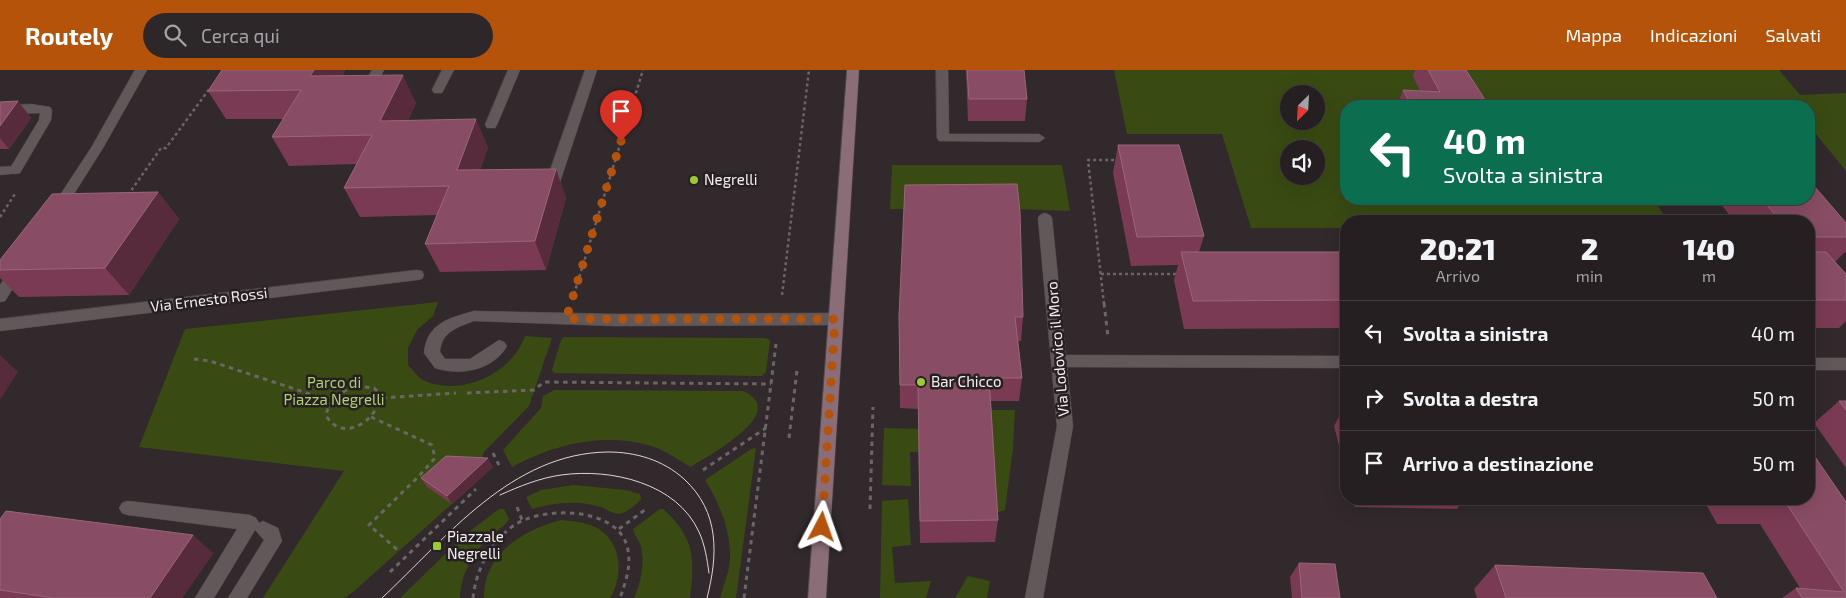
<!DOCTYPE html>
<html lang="it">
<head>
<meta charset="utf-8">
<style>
  body { margin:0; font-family:"Exo 2",sans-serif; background:#2d272a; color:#f1f3f6; height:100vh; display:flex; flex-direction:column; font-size:19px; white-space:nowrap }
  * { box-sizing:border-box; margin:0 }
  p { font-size:16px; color:#a3a2a5 }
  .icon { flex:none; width:28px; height:28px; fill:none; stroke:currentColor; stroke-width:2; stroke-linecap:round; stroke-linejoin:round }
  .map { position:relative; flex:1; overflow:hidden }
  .drawer { position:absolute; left:1340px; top:145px; width:475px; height:290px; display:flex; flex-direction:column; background:#251f21; border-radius:20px; box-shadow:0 5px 20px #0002,0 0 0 1px #423d3f }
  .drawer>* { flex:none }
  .guide { position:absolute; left:1340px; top:30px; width:475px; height:105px; border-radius:20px; box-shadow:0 5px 20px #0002,0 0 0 1px #423d3f; background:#0b6e4f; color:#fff; overflow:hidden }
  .needle { width:32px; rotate:204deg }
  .fabs { position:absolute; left:1280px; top:15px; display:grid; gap:10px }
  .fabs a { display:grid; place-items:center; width:45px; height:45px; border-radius:50%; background:#251f21; box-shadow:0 5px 20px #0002,0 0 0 1px #423d3f; font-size:25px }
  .pin { position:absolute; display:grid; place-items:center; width:42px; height:42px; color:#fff; margin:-51px -21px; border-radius:50% 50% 50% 0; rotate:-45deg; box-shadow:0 0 5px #0007 }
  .pin .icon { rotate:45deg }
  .me { position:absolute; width:55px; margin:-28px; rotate:4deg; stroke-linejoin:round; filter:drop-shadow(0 0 4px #0008) }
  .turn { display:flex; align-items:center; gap:18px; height:105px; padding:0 20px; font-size:22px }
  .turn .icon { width:65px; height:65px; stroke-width:2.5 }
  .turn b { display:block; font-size:35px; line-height:42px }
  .eta { display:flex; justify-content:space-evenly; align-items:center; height:85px; text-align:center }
  .eta b { font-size:30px; font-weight:800; line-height:35px }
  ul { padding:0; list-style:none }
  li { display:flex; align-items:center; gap:15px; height:65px; padding:0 20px; border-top:1px solid #423d3f }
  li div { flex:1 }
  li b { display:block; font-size:19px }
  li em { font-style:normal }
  header { display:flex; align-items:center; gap:30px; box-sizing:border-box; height:70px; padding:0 25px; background:#b45309; color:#fff }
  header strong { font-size:24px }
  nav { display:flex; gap:28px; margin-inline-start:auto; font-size:18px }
  .search { width:350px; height:45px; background:#2d272a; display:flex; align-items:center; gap:12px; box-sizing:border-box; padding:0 18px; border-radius:28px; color:#a3a2a5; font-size:19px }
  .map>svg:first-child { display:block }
  .green { fill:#394b13; fill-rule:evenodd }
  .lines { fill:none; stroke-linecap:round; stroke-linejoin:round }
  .lane-casing { stroke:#4e4749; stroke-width:1 }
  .street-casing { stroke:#4e4749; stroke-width:1 }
  .secondary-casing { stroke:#4e4749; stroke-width:1 }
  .path-far1 { stroke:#6c6567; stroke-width:2.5; stroke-dasharray:3 3; stroke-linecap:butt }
  .path { stroke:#6c6567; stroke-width:3; stroke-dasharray:4.5 4.5; stroke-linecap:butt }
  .lane { fill:#61585a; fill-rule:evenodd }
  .street { fill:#61585a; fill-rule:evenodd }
  .secondary { fill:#8a6d76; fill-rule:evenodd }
  .tram { stroke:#dcd7d8; stroke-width:1 }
  .wall { fill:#7b3a53 }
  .shaded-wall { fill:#582b3c }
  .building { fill:#884d64; stroke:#99667a }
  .route { stroke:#b45309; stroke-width:9; stroke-dasharray:0 16.2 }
  .poi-dot { fill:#9cca32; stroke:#272022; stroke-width:2 }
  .labels { text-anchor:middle; stroke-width:5; stroke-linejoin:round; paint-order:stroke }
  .poi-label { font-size:15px; fill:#f4eff0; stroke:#272022; text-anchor:start }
  .street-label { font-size:15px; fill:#f4eff0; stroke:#272022 }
  .park-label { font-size:15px; fill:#add16e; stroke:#272022 }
</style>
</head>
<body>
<header>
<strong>Routely</strong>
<div class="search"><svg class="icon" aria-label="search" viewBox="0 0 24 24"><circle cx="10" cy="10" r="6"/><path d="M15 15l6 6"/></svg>Cerca qui</div>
<nav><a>Mappa</a><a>Indicazioni</a><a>Salvati</a></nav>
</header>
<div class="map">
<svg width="1846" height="528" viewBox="0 0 1846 528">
  <rect width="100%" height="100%" fill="#31292c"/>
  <g class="green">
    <path d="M 1114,0 L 1779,0 L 1800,25 L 1846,23 L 1846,101 L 1816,64 L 1809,64 L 1809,36 L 1346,36 L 1346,129 L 1653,129 L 1668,151 L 1346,151 L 1346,158 L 1251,158 L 1222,64 L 1127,64 ZM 1289,24 L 1316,24 L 1316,51 L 1289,51 ZM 1289,79 L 1316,79 L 1316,106 L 1289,106 Z"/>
    <path d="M 892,95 L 1062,95 L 1070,141 L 1014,139 L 890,139 Z"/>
    <path d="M 438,232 L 433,246 L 417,260 L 408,278 L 408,295 C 413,300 419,309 425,311 C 463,327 512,303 525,266 L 552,268 L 529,336 L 484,382 L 473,415 L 353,522 L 344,528 L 263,528 L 344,401 L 139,377 L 185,259 Z"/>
    <path d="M 564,267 L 765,268 L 770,270 L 766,302 L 762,306 L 554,303 L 552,300 L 561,270 Z"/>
    <path d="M 554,320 L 743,321 C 791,342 709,385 691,397 C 680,391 669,383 657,378 C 609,361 556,373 512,397 L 503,380 L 541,338 L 543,326 Z"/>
    <path d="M 961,340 L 1015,340 L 1013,378 L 1005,440 L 998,442 L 992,381 L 910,382 L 911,416 L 882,415 L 884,358 L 961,360 Z"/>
    <path d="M 756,378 L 736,528 L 720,528 C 723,516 729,503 730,490 C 731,461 720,434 705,410 L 751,379 Z"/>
    <path d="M 573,415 L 626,420 L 640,424 L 641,429 C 638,434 625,443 619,444 C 613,444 606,439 601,437 C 578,430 555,432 532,439 L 526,427 L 541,420 Z"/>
    <path d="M 908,429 L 911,475 L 892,477 L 895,513 L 931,511 L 926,528 L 880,528 L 882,431 Z"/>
    <path d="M 499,439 L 504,439 L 509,449 C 504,458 493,462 486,470 C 472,485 460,507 460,528 L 400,528 L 466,464 Z"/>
    <path d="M 660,439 L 663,439 C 695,468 695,488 690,528 L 634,528 C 641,512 645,494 641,477 C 639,470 634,465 633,459 Z"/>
    <path d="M 561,450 C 573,451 584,452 595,457 C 622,470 624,506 610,528 L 484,528 C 483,484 523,460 561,450 Z"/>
    <path d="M 968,506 L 990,511 L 987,528 L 955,528 Z"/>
  </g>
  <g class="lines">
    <defs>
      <g id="lane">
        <path d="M 135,0 L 147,0 L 103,78 L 62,143 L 52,143 L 50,140 L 91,78 Z"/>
        <path d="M 372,0 L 384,0 L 371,24 L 363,24 L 361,21 Z"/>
        <path d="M 442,0 L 454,0 L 442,23 L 434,23 L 432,20 Z"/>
        <path d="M 508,0 L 520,0 L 497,55 L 495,58 L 487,58 L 485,55 Z"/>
        <path d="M 585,0 L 597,0 L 560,112 L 558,115 L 548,115 L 546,112 Z"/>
        <path d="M 936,0 L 948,0 L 949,64 L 1039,64 L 1045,68 L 1039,72 L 939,71 L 937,68 Z"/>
        <path d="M 31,34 L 50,37 L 52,40 L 51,50 L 20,103 L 15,104 L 9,100 L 39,50 L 40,43 L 0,44 L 0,36 Z"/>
        <path d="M 18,194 L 23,195 L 25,199 L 5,231 L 0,232 L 0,215 L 13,195 Z"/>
        <path d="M 417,200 L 422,201 L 424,205 L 422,209 L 417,210 L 0,261 L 0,249 Z"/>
        <path d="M 474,241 L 615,244 L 835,243 L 840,245 L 842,249 L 840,253 L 835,255 L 615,256 L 474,251 C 458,257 441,262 440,282 L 445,289 L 470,289 L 499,270 L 504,272 L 507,276 C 493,301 459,306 435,298 L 424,283 C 427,253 449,248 474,241 Z"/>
        <path d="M 1060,285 L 1346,286 L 1346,298 L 1060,297 L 1055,295 L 1052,291 L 1055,287 Z"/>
        <rect x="1809" y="288" width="37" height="12"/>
        <path d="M 128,431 L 250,445 L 256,448 L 259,453 L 263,451 L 278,458 L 282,471 L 247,528 L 228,528 L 264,470 L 255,460 L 214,528 L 195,528 L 237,459 L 128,445 L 122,443 L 119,438 L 122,433 Z"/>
      </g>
      <g id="street">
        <path d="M 15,96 L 20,97 L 21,100 L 20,103 L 0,105 L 0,97 Z"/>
        <path d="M 1045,143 L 1050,145 L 1052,148 L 1073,356 L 1043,528 L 1025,528 L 1057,356 L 1038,148 L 1040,145 Z"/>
      </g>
      <path id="secondary" d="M 847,0 L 859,0 L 826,528 L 808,528 Z"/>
    </defs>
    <use href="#lane" class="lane-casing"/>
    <use href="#street" class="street-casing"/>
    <use href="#secondary" class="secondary-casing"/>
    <g class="path-far1">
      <path d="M 128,125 L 161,78 L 166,78 L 210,18"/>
      <path d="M 0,147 L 15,124"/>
      <path d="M 1101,204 L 1178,204"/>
      <path d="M 574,224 L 643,0"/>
      <path d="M 782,225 L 809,0"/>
      <path d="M 1104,234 L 1088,90 L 1118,90"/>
    </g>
    <g class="path">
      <path d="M 1104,233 L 1108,267"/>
      <path d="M 194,289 L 210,291 L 331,331"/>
      <path d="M 356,316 L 374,318 L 381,325 C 378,344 358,364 338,357 C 333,355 329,350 326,346 C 329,329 341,322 356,316 Z"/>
      <path d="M 467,323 L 534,320 L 544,312 L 771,314"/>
      <path d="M 382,328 L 456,323"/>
      <path d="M 371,347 L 432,375 L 435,388 L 419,406 L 369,455 L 400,482"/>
      <path d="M 789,368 L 797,300"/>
      <path d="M 493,383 L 501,399"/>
      <path d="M 703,400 L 766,358"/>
      <path d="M 517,437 L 522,450"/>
      <path d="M 870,439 L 873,337"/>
      <path d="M 619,459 L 646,439"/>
      <path d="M 390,502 L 476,419"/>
      <path d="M 473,528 C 476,500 490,473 513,456 C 540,436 616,436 627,476 C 632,494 626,511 620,528"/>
      <path d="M 744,528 L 776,274"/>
    </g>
    <use href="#lane" class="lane"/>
    <use href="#street" class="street"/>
    <use href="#secondary" class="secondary"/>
    <g class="tram">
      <path d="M 500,425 C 520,416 540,408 561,405 C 611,398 677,413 699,462 C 705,475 707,489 709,503"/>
      <path d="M 382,528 C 447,467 512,383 608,382 C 636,382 663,390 684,409 C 720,442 718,485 707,528"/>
    </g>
  </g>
  <g class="wall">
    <path d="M 222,0 L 345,0 L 342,6 L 416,33 L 408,50 L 488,77 L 480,100 L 556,99 L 566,128 L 546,200 L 440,202 L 425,174 L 437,145 L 360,147 L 344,118 L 357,94 L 289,96 L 272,67 L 284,49 L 226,49 L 208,21 Z"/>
    <path d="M 966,0 L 1024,0 L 1027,29 L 1025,51 L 968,51 Z"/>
    <path d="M 1415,0 L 1466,0 L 1489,36 L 1397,36 L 1403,20 L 1420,21 L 1413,6 Z"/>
    <path d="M 18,31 L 31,48 L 9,79 L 0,79 L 0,32 Z"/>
    <path d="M 1118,75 L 1204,166 L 1199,182 L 1346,182 L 1346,258 L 1184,259 L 1174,210 L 1178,195 L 1131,196 L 1113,103 Z"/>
    <path d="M 158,122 L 179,149 L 129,225 L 19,227 L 0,208 L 0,190 Z"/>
    <path d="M 1457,129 L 1527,129 L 1525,132 L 1459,132 Z"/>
    <path d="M 1717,129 L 1809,129 L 1846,153 L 1846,181 L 1835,192 L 1846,204 L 1846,251 L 1839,258 L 1809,258 L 1809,151 L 1734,151 Z"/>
    <path d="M 899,246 L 1023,247 L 1021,271 L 1018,271 L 1022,308 L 1019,331 L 991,331 L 998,450 L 995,472 L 920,473 L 918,339 L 900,338 Z"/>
    <path d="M 1839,331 L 1846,331 L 1846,398 L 1814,353 Z"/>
    <path d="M 1345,336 L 1346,336 L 1346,403 L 1334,356 Z"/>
    <path d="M 493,397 L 452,434 L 427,417 L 421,408 Z"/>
    <path d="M 1353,429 L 1464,429 L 1457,439 L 1355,437 Z"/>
    <path d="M 1703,429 L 1809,429 L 1846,528 L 1782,528 L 1796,518 L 1800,518 L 1760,454 L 1717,454 Z"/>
    <path d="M 0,449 L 213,483 L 182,528 L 0,528 Z"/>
    <path d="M 1299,493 L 1340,528 L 1292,528 L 1290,507 Z"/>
    <path d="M 1495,495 L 1717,528 L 1477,528 L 1474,519 Z"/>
  </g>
  <g class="shaded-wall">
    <path d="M 314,0 L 345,0 L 326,34 L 310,6 Z"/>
    <path d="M 403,5 L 416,33 L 394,79 L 380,51 Z"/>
    <path d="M 18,31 L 31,48 L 9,79 L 0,68 L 0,56 Z"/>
    <path d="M 476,49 L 488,77 L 470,128 L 457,100 Z"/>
    <path d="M 556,99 L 566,128 L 546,200 L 535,171 Z"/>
    <path d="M 158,122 L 179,149 L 129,225 L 105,198 Z"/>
    <path d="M 0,285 L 18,302 L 0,330 Z"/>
    <path d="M 488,388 L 493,397 L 452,434 L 447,426 Z"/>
    <path d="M 193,465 L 213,483 L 182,528 L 150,528 Z"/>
  </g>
  <g class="building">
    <path d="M 222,0 L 314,0 L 310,6 L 403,5 L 380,51 L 476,49 L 457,100 L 556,99 L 535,171 L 425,174 L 449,116 L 344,118 L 372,65 L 272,67 L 301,20 L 208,21 Z"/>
    <path d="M 967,0 L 1024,0 L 1027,29 L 969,29 Z"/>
    <path d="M 1428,0 L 1466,0 L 1489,36 L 1412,36 L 1403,20 L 1440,22 Z"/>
    <path d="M 18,31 L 0,56 L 0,32 Z"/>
    <path d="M 1118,75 L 1179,75 L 1204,166 L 1137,167 Z"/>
    <path d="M 1809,110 L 1846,153 L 1846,167 L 1809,167 L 1809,151 L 1780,151 L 1762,129 L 1809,129 Z"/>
    <path d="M 1017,114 L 1020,142 L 1023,247 L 1015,247 L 1022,308 L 989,308 L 998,450 L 920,451 L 918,315 L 900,315 L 899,246 L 905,115 Z"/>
    <path d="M 158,122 L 105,198 L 0,200 L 0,190 L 52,124 Z"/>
    <path d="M 1181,182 L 1346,182 L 1346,230 L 1193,231 Z"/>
    <path d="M 1809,182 L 1826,182 L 1846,204 L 1846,230 L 1809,230 Z"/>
    <path d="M 1839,331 L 1846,331 L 1846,340 Z"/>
    <path d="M 1809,378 L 1846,432 L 1846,528 L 1802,528 L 1796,518 L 1844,522 L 1786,433 L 1741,433 L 1739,429 L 1809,429 Z"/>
    <path d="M 446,386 L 488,388 L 447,426 L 421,408 Z"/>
    <path d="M 6,441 L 193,465 L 150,528 L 53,528 L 0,520 L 0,449 Z"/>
    <path d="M 1299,493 L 1335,494 L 1340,528 L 1302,528 Z"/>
    <path d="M 1495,495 L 1703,503 L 1717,528 L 1506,528 Z"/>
  </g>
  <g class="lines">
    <path class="route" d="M 621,71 L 566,249 L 835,249 L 822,457"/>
  </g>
  <g class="poi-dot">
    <circle cx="694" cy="110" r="5"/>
    <circle cx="921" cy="312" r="5"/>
    <rect x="432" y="471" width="10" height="10" rx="2.5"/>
  </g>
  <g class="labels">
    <g class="poi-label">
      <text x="704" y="115">Negrelli</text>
      <text x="931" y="317">Bar Chicco</text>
      <text x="447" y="472">Piazzale<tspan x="447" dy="17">Negrelli</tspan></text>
    </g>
    <g class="street-label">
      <text transform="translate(209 230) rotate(-7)" y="5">Via Ernesto Rossi</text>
      <text transform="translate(1058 279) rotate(-95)" y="5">Via Lodovico il Moro</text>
    </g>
    <g class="park-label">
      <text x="334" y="318">Parco di<tspan x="334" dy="17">Piazza Negrelli</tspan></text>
    </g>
  </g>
</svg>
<div class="fabs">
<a><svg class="needle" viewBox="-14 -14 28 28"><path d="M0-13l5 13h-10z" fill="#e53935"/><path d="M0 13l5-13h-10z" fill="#a3a2a5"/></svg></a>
<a><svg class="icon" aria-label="sound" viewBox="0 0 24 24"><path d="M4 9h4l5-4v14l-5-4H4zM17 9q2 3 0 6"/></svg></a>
</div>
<div class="pin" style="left:621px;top:71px;background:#d93025"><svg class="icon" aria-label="arrive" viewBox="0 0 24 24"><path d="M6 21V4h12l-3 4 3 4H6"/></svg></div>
<svg class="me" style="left:822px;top:457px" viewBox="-20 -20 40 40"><path d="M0-17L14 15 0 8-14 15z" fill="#b45309" stroke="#fff" stroke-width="4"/></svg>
<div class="guide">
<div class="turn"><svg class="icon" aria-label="left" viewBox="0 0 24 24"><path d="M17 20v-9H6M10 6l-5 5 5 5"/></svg><div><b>40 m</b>Svolta a sinistra</div></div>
</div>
<section class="drawer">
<div class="eta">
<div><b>20:21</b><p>Arrivo</p></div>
<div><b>2</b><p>min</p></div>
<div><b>140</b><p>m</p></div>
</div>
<ul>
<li><svg class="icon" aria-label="left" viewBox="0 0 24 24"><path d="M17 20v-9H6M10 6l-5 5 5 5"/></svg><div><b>Svolta a sinistra</b></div><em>40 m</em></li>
<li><svg class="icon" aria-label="right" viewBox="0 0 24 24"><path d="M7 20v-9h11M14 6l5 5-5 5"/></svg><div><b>Svolta a destra</b></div><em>50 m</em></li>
<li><svg class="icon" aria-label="arrive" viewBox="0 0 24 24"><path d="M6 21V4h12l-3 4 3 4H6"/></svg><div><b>Arrivo a destinazione</b></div><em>50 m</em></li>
</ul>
</section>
</div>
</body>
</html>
